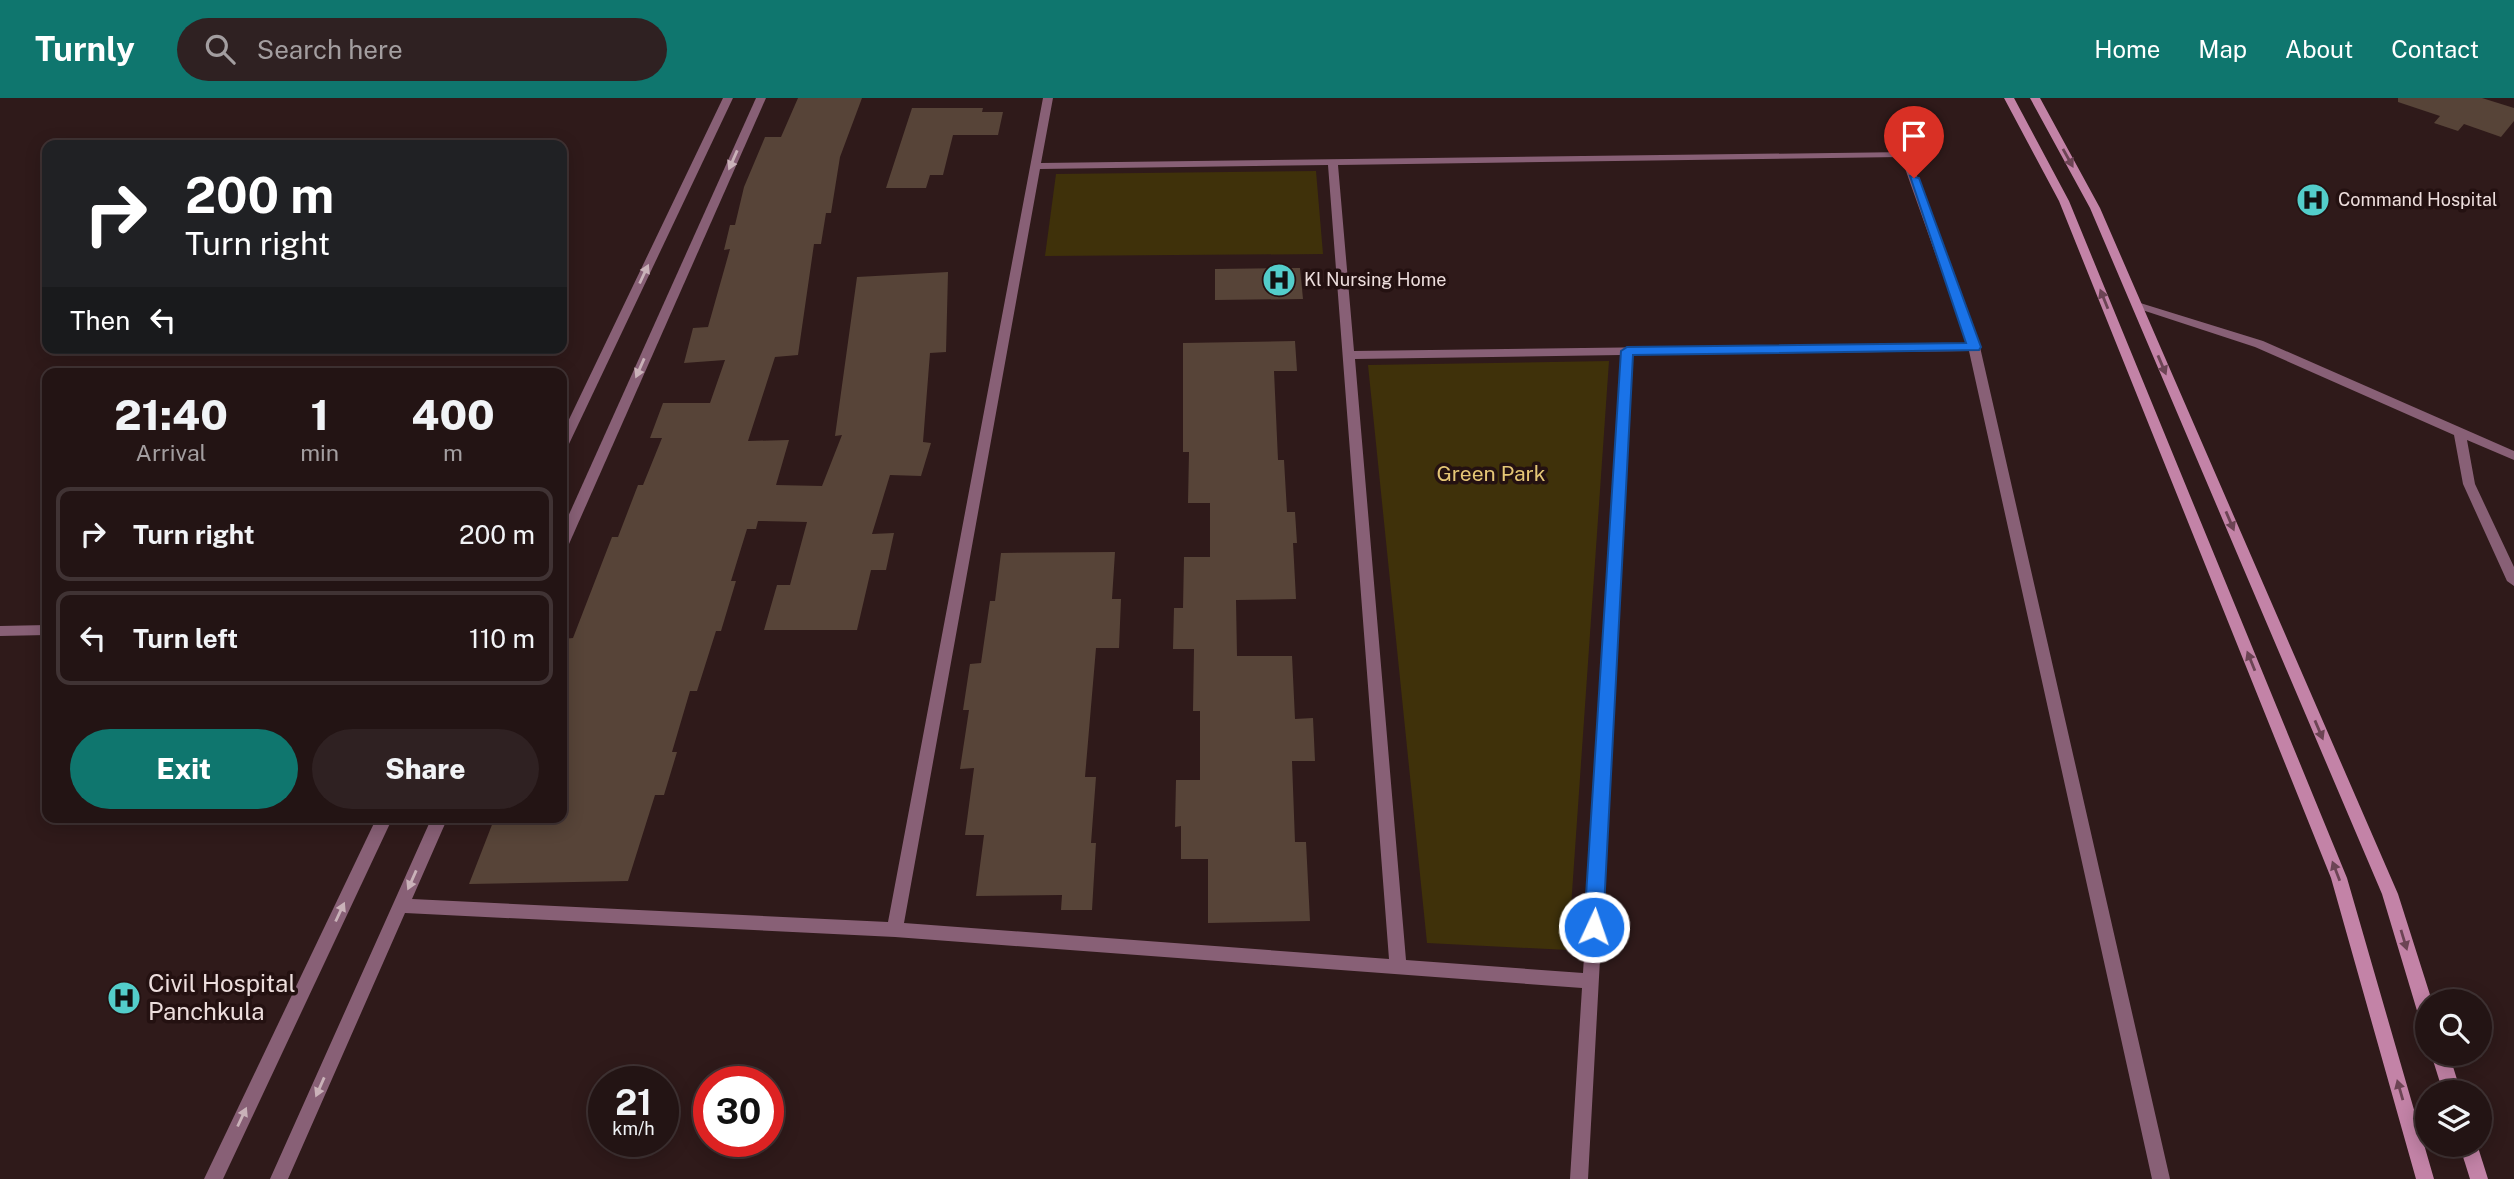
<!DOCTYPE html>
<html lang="en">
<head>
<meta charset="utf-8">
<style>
  body { margin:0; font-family:"Public Sans",sans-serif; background:#2f2122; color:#f1f3f6; height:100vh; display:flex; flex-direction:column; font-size:26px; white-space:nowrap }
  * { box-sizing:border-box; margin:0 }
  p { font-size:23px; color:#a39ea0 }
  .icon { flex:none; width:38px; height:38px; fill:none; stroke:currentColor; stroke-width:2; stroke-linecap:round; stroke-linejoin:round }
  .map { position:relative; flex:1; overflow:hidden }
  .sheet { position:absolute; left:42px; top:270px; width:525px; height:455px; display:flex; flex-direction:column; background:#231414; border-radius:14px; box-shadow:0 4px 18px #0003,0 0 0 2px #403334 }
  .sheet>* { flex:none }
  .banner { position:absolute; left:42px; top:42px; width:525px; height:214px; border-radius:14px; box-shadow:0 4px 18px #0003,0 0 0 2px #403334; background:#202124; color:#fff; overflow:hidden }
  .tools { position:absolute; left:2415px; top:891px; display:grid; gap:14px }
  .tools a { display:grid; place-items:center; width:77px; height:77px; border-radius:50%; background:#231414; box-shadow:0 4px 18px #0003,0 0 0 2px #403334; font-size:35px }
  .speed { position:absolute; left:588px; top:968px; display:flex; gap:14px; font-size:35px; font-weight:700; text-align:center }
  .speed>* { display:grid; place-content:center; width:91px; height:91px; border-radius:50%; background:#231414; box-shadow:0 4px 18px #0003,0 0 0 2px #403334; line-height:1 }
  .speed small { font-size:18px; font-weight:400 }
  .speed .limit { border:10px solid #d22; background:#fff; color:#111 }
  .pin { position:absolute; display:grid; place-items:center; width:60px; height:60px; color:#fff; margin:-72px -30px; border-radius:50% 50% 50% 0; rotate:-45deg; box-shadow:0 0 7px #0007 }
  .pin .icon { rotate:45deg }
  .me { position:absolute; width:77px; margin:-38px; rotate:3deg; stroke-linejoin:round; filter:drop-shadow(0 0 5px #0008) }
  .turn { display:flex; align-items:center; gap:24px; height:147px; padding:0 28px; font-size:32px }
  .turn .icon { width:91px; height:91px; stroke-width:2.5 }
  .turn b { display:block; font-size:49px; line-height:60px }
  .then { display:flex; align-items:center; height:66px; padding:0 28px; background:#0003; gap:14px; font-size:26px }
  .eta { display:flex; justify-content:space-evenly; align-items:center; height:119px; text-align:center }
  .eta b { font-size:42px; font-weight:800; line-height:49px }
  .action { display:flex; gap:14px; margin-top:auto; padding:14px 28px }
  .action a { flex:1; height:80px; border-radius:42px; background:#0f766e; color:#fff; font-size:28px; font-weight:800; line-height:80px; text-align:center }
  .action a+a { background:#2f2122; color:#f1f3f6 }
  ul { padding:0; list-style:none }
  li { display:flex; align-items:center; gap:21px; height:94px; margin:0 14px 10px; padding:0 14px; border:4px solid #403334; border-radius:14px }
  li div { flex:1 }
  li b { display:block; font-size:26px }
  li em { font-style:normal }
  header { display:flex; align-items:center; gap:42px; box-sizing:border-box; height:98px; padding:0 35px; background:#0f766e; color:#fff }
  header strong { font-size:33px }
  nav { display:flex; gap:38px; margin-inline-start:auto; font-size:24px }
  .search { width:490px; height:63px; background:#2f2122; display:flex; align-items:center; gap:18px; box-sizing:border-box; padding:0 24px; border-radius:38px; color:#a39ea0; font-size:26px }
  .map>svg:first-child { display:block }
  .green { fill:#3f310a }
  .building { fill:#574438 }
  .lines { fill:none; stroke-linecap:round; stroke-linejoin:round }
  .minor { fill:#886076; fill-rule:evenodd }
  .secondary { fill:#c383a7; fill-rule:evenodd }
  .oneway { fill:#6c4454 }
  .oneway2 { fill:#cab2b9 }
  .route { fill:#1a73e8; stroke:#114b97; stroke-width:2 }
  .labels { text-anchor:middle; stroke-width:7; stroke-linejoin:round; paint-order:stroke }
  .far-poi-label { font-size:18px; fill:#eddedd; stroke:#241111; text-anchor:start }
  .park-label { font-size:21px; fill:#e5c676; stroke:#241111 }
  .near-poi-label { font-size:24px; fill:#eddedd; stroke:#241111; text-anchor:start }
</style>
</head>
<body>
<header>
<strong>Turnly</strong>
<div class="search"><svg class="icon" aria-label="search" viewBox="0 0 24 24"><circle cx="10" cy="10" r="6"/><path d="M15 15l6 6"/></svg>Search here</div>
<nav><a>Home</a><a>Map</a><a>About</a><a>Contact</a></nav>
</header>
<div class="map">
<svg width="2514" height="1081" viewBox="0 0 2514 1081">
  <rect width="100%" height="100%" fill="#2f1a1a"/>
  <g class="green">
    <path d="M 1316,73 L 1323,156 L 1045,158 L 1056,76 Z"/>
    <path d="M 1609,263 L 1568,852 L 1427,845 L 1368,267 Z"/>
  </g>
  <g class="building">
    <path d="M 798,0 L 862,0 L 840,59 L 831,115 L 826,115 L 821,146 L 814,146 L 798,257 L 775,259 L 748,343 L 789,342 L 776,387 L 822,388 L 842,337 L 835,338 L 857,179 L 948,174 L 946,254 L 930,255 L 923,344 L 931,345 L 921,378 L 890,377 L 872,436 L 894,435 L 886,472 L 871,472 L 857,532 L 764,532 L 777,487 L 790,487 L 807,424 L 758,423 L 756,431 L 747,431 L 731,483 L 736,483 L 721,533 L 716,533 L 697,593 L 690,593 L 672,654 L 677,654 L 664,697 L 655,697 L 628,783 L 469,786 L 495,719 L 562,719 L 562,541 L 573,540 L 612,439 L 618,439 L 638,387 L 643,387 L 662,340 L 650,340 L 663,305 L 710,305 L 725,262 L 684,265 L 693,230 L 708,229 L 730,151 L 724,152 L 730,127 L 735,127 L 744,89 L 765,39 L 781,39 Z"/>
    <path d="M 2398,0 L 2482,0 L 2514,10 L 2514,23 L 2501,39 L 2464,26 L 2458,33 L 2434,25 L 2440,18 L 2398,4 Z"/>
    <path d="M 912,10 L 983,10 L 982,14 L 1003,14 L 998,37 L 953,37 L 943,77 L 930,77 L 926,90 L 886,90 Z"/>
    <path d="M 1300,170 L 1303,201 L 1215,202 L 1215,171 Z"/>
    <path d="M 1295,243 L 1297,273 L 1274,273 L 1278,362 L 1284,362 L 1287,414 L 1295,414 L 1297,445 L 1293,445 L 1296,501 L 1236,502 L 1237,558 L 1292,558 L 1295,621 L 1313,620 L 1315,663 L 1292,663 L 1295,744 L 1306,744 L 1310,823 L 1208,825 L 1208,761 L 1181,761 L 1181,728 L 1175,729 L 1176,682 L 1200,682 L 1200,613 L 1193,613 L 1194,551 L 1173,551 L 1174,510 L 1183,510 L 1184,459 L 1210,459 L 1210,405 L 1188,405 L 1189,354 L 1183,354 L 1183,245 Z"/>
    <path d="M 1115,454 L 1112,501 L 1121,501 L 1119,550 L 1096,550 L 1085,679 L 1096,679 L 1091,745 L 1096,745 L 1092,812 L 1061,812 L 1062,797 L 976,798 L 984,737 L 965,737 L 974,670 L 960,671 L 969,612 L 963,612 L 970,566 L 981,565 L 990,503 L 995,503 L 1001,455 Z"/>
  </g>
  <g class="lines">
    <g class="minor">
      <path d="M 723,0 L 733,0 L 568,348 L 562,352 L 562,336 Z"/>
      <path d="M 756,0 L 766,0 L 569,446 L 562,451 L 562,432 Z"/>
      <path d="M 1043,0 L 1053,0 L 1041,65 L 1908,54 L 1980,249 L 2170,1081 L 2152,1081 L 1969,253 L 1633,257 L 1588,1081 L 1570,1081 L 1582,890 L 895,839 L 405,815 L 288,1081 L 270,1081 L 432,719 L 448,719 L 412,801 L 888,824 ZM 1901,59 L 1967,245 L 1354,253 L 1338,67 ZM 1328,67 L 1389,861 L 904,825 L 1040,71 ZM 1621,257 L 1583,875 L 1406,862 L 1355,261 Z"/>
      <path d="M 2137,204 L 2263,243 L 2514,353 L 2514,362 L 2467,342 L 2475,386 L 2514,469 L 2514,488 L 2507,483 L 2463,386 L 2454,337 L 2255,249 L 2133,209 L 2133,205 Z"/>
      <path d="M 47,527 L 47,537 L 0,538 L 0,528 Z"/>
      <path d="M 377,719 L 393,719 L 223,1081 L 204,1081 Z"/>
    </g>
    <g class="secondary">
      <path d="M 2004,0 L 2014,0 L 2069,103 L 2347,780 L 2434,1081 L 2416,1081 L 2331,780 L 2059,103 Z"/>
      <path d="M 2030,0 L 2040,0 L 2100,110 L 2398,796 L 2432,903 L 2427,903 L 2427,924 L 2421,922 L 2418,916 L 2382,796 L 2090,110 Z"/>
      <path d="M 2431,956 L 2449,956 L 2461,994 L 2443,994 Z"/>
      <path d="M 2459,1046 L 2477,1046 L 2488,1081 L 2470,1081 Z"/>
    </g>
  </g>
  <defs><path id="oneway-solid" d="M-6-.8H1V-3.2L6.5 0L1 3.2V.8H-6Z" transform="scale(1.75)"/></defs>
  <g class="oneway">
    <use href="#oneway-solid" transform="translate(2068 60) rotate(61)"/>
    <use href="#oneway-solid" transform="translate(2104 201) rotate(-112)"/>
    <use href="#oneway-solid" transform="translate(2162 267) rotate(67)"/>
    <use href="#oneway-solid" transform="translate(2230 423) rotate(67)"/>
    <use href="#oneway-solid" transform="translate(2251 563) rotate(-112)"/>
    <use href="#oneway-solid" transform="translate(2319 632) rotate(67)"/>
    <use href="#oneway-solid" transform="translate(2336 773) rotate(-111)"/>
    <use href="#oneway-solid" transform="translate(2404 842) rotate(73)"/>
    <use href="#oneway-solid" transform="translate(2400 992) rotate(-106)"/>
  </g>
  <g class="oneway2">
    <use href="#oneway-solid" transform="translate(733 62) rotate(114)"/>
    <use href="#oneway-solid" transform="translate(644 176) rotate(-65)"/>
    <use href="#oneway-solid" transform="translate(640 270) rotate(114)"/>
    <use href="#oneway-solid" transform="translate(412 782) rotate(114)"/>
    <use href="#oneway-solid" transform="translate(340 814) rotate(-65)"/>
    <use href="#oneway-solid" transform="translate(320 989) rotate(114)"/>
    <use href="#oneway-solid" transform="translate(242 1019) rotate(-65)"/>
  </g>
  <path class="route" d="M 1910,78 L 1919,80 L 1981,249 L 1979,252 L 1633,257 L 1603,829 L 1600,835 L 1594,837 L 1587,835 L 1584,829 L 1621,253 L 1627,249 L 1966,245 Z"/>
  <defs>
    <symbol id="hospital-disc" viewBox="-11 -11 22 22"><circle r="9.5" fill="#53cdca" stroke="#241111"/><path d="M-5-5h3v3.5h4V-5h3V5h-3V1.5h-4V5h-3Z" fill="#111"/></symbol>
  </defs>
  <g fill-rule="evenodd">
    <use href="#hospital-disc" x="2294" y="83" width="38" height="38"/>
    <use href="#hospital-disc" x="1260" y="163" width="38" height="38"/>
    <use href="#hospital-disc" x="105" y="881" width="38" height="38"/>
  </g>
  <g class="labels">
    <g class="far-poi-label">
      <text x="2338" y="108">Command Hospital</text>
      <text x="1304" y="188">Kl Nursing Home</text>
    </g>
    <g class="park-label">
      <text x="1491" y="383">Green Park</text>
    </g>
    <g class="near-poi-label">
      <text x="148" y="894">Civil Hospital<tspan x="148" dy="28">Panchkula</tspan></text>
    </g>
  </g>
</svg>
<div class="tools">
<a><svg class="icon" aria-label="search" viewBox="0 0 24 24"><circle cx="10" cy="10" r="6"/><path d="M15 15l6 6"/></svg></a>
<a><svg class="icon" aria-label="layers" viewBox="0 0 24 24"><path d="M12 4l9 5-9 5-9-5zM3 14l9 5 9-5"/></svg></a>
</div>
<div class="speed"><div>21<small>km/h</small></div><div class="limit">30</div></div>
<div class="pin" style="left:1914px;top:80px;background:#d93025"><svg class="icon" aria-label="arrive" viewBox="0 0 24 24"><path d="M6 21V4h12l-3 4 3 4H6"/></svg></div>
<svg class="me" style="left:1594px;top:829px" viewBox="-20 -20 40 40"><circle r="17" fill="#1a73e8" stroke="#fff" stroke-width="3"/><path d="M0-11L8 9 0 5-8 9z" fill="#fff"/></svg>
<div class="banner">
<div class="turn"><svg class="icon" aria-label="right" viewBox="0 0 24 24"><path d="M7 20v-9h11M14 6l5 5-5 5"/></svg><div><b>200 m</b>Turn right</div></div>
<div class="then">Then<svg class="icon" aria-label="left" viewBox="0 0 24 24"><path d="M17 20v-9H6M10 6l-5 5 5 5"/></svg></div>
</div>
<section class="sheet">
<div class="eta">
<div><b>21:40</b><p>Arrival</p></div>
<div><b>1</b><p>min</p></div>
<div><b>400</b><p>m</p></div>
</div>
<ul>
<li><svg class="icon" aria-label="right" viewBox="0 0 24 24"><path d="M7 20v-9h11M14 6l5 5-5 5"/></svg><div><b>Turn right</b></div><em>200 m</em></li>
<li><svg class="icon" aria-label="left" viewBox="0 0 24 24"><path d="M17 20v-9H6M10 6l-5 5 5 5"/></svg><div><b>Turn left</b></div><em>110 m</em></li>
</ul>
<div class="action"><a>Exit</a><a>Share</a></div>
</section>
</div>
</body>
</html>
